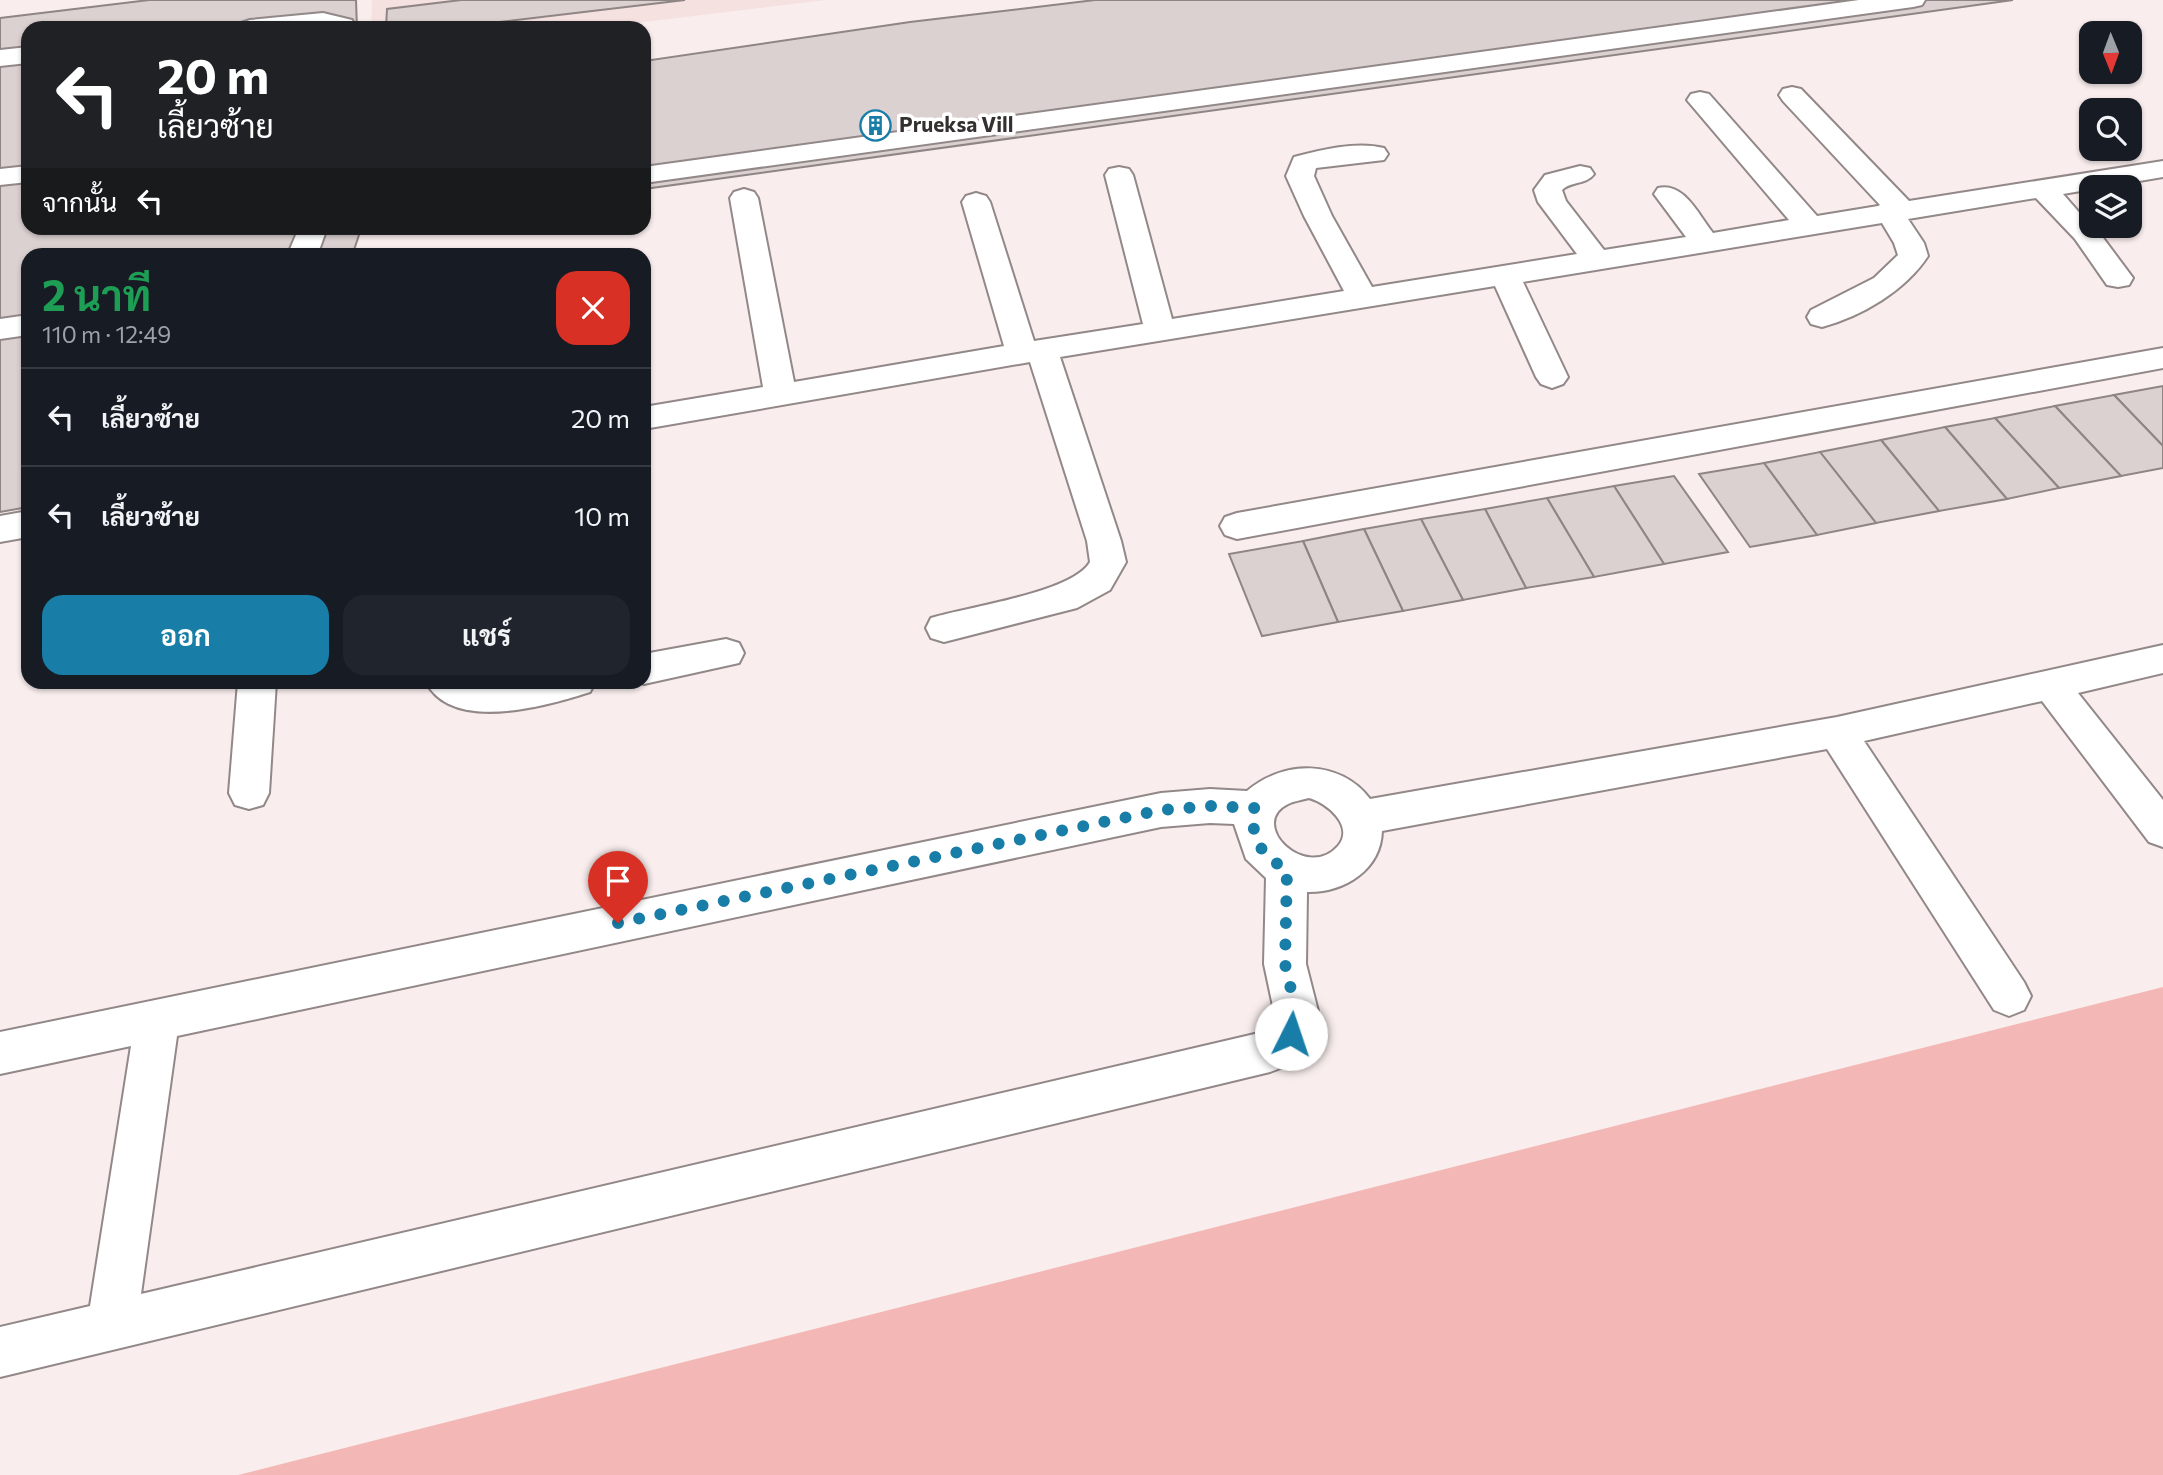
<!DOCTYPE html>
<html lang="th">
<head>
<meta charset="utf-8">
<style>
  body { margin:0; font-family:Commissioner,Sarabun,sans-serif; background:#20242c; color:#f1f3f6; height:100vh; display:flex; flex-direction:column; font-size:26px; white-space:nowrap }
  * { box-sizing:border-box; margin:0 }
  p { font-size:23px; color:#9ea1a6 }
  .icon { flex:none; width:38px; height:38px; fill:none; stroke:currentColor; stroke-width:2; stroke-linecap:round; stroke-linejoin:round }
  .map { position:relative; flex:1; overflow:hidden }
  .details { position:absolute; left:21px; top:248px; width:630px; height:441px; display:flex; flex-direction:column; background:#171b24; border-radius:21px; box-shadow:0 2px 5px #0004 }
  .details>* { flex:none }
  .top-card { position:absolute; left:21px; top:21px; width:630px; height:214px; border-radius:21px; box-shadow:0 2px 5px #0004; background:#202124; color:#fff; overflow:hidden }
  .needle { width:46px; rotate:179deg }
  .buttons { position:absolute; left:2079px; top:21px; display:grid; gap:14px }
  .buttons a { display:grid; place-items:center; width:63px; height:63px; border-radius:14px; background:#171b24; box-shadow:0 2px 5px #0004; font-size:35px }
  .pin { position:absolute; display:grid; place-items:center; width:60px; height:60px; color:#fff; margin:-72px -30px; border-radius:50% 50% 50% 0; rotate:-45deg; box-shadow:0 0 7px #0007 }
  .pin .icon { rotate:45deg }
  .me { position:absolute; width:77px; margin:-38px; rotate:4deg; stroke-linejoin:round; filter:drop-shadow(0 0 5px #0008) }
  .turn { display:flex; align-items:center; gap:24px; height:147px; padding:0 21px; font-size:32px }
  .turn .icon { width:91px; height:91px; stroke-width:2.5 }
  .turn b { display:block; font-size:49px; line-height:60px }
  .then { display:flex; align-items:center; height:66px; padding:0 21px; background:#0003; gap:14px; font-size:26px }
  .round { display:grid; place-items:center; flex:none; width:74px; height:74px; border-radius:21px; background:#20242c }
  .headline { display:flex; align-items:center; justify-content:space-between; height:119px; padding:0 21px }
  h1 { font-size:42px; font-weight:700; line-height:52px; color:#1e9e55 }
  .action { display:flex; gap:14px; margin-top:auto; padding:14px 21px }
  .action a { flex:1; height:80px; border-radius:21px; background:#187ea8; color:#fff; font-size:28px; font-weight:700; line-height:80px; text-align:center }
  .action a+a { background:#20242c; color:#f1f3f6 }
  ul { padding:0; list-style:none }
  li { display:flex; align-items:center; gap:21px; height:98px; padding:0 21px; border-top:2px solid #363941 }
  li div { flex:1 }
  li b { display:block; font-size:26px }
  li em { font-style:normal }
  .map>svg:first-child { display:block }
  .built { fill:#f5e1e0 }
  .green { fill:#f3b8b5 }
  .building { fill:#dbd1d0; stroke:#8e8584; stroke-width:2 }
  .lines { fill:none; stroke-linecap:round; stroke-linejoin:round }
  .minor-casing { stroke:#928888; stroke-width:4 }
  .minor { fill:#fff; fill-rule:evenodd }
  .route { stroke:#187ea8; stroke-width:12; stroke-dasharray:0 21.6 }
  .labels { text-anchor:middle; stroke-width:7; stroke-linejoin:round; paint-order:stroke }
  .far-poi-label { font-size:21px; font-weight:bold; fill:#343030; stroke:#fff; text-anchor:start }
</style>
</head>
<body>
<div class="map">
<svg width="2163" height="1475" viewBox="0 0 2163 1475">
  <rect width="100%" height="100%" fill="#f9eeed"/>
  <path class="built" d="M 372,0 L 826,0 L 595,28 L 371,28 Z"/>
  <path class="green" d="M 2163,987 L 2163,1475 L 238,1475 Z"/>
  <g class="building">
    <path d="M 149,0 L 356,0 L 357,28 L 28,28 L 28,228 L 369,228 L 361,229 L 352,256 L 28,256 L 28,507 L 0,512 L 0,18 Z"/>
    <path d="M 461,0 L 685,0 L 449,28 L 386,28 L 387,9 Z"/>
    <path d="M 1095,0 L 2013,0 L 644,189 L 644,61 L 910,22 Z"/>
    <path d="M 2163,386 L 2163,446 L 2114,395 Z"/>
    <path d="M 2114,395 L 2163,446 L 2163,468 L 2121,476 L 2055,406 Z"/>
    <path d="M 2055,406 L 2121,476 L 2059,488 L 1995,418 Z"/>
    <path d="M 1995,418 L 2059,488 L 2007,499 L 1945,427 Z"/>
    <path d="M 1945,427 L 2007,499 L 1939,511 L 1881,440 Z"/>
    <path d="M 1881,440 L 1939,511 L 1876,523 L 1820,452 Z"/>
    <path d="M 1820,452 L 1876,523 L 1817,535 L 1764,463 Z"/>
    <path d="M 1764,463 L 1817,535 L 1750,547 L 1699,474 Z"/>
    <path d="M 1674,476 L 1728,552 L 1664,564 L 1614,486 Z"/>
    <path d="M 1614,486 L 1664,564 L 1594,577 L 1547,498 Z"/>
    <path d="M 1547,498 L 1594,577 L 1526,588 L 1485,509 Z"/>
    <path d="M 1485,509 L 1526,588 L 1463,600 L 1421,519 Z"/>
    <path d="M 1421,519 L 1463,600 L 1403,611 L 1364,529 Z"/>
    <path d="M 1364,529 L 1403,611 L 1338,622 L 1303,541 Z"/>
    <path d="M 1303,541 L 1338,622 L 1262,636 L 1229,554 Z"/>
  </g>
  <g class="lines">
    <defs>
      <g id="minor">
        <path d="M 1859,0 L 1925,0 L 1922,5 L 1913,7 L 644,183 L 644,167 Z"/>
        <path d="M 323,13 L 352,20 L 356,28 L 237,28 L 241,23 L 250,20 Z"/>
        <path d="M 28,47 L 28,63 L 0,66 L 0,50 Z"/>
        <path d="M 1792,87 L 1801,89 L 1909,201 L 2163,161 L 2163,177 L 2063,194 L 2091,226 L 2095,227 L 2133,278 L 2129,285 L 2118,287 L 2107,285 L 2075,239 L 2036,198 L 1908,219 L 1924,243 L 1928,256 C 1905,291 1862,316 1822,327 L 1811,324 L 1807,317 L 1811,310 L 1874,278 L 1898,255 L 1894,243 L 1882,223 L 1523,282 L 1568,377 L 1563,384 L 1552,388 L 1541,384 L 1536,377 L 1495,286 L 1060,357 L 1121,541 L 1126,562 L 1110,590 L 1077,608 L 944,642 L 931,638 L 926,628 L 931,618 C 969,606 1072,593 1090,562 L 1087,541 L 1030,362 L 644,429 L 644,407 L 763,387 L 730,198 L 734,192 L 744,189 L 754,192 L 758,198 L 794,382 L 1004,346 L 962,202 L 966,196 L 976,193 L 986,196 L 990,202 L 1034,341 L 1143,324 L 1105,175 L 1109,169 L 1119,167 L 1129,169 L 1133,175 L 1172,319 L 1344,291 L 1304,216 L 1286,176 L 1294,157 C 1321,150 1356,141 1384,148 L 1388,154 L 1384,160 L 1316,168 L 1314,176 L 1332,216 L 1372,287 L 1577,254 L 1538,202 L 1534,190 L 1545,175 L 1580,166 L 1590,168 L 1594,174 C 1586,185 1571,181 1562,190 L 1566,201 L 1604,250 L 1686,237 L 1654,194 L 1658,188 C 1684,182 1698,214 1713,233 L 1789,220 L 1687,100 L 1691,94 L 1700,92 L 1709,94 L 1817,216 L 1878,206 L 1880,205 L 1783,101 L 1779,95 L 1783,89 Z"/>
        <path d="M 28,166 L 28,182 L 0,185 L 0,169 Z"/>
        <path d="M 299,228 L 327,228 L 317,256 L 287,256 Z"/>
        <path d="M 28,315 L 28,335 L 0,339 L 0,319 Z"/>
        <path d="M 2163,348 L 2163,368 L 1237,539 L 1225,535 L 1220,526 L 1225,517 L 1237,513 Z"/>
        <path d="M 28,511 L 28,537 L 0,542 L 0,516 Z"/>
        <path d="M 726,639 L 739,643 L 744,653 L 739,663 L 644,684 L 641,682 L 644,682 L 644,654 Z"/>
        <path d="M 2163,645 L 2163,673 L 2078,693 L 2163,800 L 2163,847 L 2149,842 L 2042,701 L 1864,741 L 2024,982 L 2031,996 L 2024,1010 L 2009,1016 L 1994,1010 L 1827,749 L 1382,831 C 1381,870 1344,893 1307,892 L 1306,964 L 1318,1011 L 1307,1048 L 1286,1066 L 1270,1072 L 0,1377 L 0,1327 L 90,1306 L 131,1046 L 0,1074 L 0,1032 L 1161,793 L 1210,789 L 1247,791 C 1283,760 1340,759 1370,799 L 1837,717 ZM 1309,798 C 1327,803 1355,826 1338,846 C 1306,882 1247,824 1288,804 C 1294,801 1302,800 1309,798 ZM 1210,823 L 1234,824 L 1246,859 L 1266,878 L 1264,964 L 1274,1011 L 1272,1023 L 1259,1033 L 141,1294 L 177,1036 L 1161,827 Z"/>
        <path d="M 238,682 L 276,682 L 269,793 L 263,805 L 249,809 L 235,805 L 229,793 Z"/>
        <path d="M 426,682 L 595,682 L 590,692 C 547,706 452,733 426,682 Z"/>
      </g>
    </defs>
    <use href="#minor" class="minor-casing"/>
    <use href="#minor" class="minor"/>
  </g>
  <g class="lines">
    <path class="route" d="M 618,923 L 1161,810 L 1210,806 L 1255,808 C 1249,838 1261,855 1287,870 L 1285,964 L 1296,1011 L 1291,1034"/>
  </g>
  <defs>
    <symbol id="building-ring" viewBox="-11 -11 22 22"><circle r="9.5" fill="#fff" stroke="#187ea8" stroke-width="1.5"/><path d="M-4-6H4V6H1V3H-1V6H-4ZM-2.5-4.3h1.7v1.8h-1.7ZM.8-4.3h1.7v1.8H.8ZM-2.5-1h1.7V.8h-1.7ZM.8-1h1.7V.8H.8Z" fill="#187ea8"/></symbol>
  </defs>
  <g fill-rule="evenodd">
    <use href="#building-ring" x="858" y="108" width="35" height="35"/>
  </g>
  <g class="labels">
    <g class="far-poi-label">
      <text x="899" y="132">Prueksa Vill</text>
    </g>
  </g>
</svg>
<div class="buttons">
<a><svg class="needle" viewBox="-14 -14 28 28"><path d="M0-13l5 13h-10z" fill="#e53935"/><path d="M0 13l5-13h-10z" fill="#9ea1a6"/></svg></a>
<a><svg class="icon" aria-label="search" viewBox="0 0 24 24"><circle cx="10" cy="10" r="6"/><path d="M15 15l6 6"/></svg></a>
<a><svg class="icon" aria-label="layers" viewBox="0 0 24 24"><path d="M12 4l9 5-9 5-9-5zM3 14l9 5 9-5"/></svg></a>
</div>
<div class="pin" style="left:618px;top:923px;background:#d93025"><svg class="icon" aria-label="arrive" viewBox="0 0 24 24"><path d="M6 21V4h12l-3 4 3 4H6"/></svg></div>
<svg class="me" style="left:1291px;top:1034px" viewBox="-20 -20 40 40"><circle r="19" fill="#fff"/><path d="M0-13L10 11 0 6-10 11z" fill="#187ea8"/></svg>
<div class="top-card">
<div class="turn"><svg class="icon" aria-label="left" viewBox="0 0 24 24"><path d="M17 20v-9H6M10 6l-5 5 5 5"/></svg><div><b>20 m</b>เลี้ยวซ้าย</div></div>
<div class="then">จากนั้น<svg class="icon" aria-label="left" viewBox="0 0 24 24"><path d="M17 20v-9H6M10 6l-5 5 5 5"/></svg></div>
</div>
<section class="details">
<div class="headline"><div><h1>2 นาที</h1><p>110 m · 12:49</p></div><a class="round" style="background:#d93025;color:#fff"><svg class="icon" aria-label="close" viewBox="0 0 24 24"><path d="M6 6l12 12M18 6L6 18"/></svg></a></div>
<ul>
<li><svg class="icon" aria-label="left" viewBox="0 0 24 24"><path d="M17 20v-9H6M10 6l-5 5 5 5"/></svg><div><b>เลี้ยวซ้าย</b></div><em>20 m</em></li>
<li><svg class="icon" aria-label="left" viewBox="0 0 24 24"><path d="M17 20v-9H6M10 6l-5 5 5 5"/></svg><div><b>เลี้ยวซ้าย</b></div><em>10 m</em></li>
</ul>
<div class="action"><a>ออก</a><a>แชร์</a></div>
</section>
</div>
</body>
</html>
